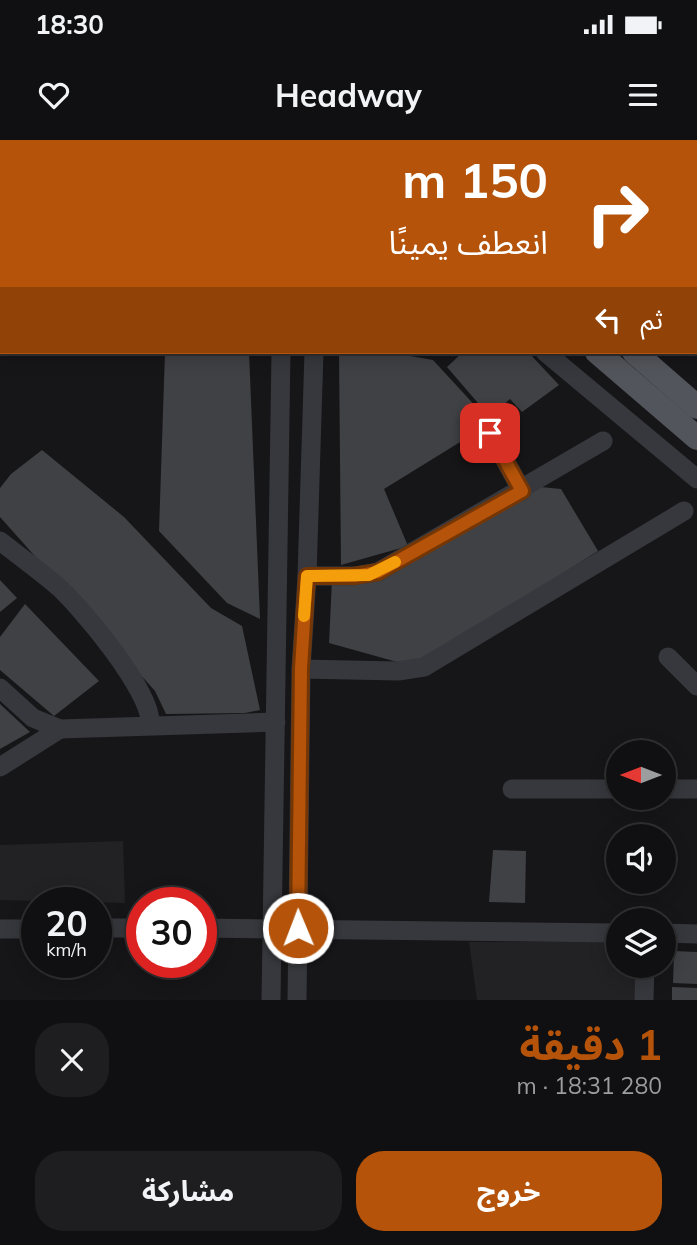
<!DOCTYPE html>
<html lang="ar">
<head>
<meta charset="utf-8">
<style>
  body { margin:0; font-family:Mulish,"Noto Sans Arabic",sans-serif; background:#1e1e20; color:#f1f3f6; direction:rtl; height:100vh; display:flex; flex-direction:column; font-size:26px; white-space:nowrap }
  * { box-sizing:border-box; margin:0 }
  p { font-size:23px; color:#9c9d9f }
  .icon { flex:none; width:38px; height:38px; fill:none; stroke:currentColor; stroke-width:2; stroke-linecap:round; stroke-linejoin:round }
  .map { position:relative; height:860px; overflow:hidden; direction:ltr }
  .panel { display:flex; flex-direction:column; background:#101012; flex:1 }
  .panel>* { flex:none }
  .top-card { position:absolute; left:0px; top:0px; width:698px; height:214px; box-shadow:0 4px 18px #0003,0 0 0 2px #303032; direction:rtl; background:#b45309; color:#fff; overflow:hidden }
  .needle { width:46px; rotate:270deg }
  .controls { position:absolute; left:606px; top:600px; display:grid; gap:14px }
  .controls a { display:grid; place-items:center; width:70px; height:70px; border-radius:50%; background:#101012; box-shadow:0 4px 18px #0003,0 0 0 2px #303032; font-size:35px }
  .speed { position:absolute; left:21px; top:747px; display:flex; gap:14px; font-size:35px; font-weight:700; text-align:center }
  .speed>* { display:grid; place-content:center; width:91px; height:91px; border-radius:50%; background:#101012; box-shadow:0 4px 18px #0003,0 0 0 2px #303032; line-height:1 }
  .speed small { font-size:18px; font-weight:400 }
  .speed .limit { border:10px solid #d22; background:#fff; color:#111 }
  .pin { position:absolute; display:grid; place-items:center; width:60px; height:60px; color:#fff; margin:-30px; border-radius:14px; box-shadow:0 4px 10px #0006 }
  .me { position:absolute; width:77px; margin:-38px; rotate:359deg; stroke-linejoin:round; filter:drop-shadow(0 0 5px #0008) }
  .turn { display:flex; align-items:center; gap:24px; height:147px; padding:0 35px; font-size:32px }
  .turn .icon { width:91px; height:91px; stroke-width:2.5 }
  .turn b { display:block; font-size:49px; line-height:60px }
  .then { display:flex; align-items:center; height:66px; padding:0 35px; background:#0003; gap:14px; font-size:26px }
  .round { display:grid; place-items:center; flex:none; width:74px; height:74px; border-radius:28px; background:#1e1e20 }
  .overview { display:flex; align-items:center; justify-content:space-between; height:119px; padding:0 35px }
  h1 { font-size:42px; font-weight:700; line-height:52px; color:#b45309 }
  .button { display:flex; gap:14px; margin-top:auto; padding:14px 35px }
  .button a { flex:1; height:80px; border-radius:28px; background:#b45309; color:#fff; font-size:28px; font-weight:700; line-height:80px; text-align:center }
  .button a+a { background:#1e1e20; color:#f1f3f6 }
  .status { display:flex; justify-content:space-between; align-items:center; height:49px; padding:0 35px; background:#101012; direction:ltr }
  .status svg { height:19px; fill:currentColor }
  header { display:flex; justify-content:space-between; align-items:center; height:91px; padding:0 35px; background:#101012; font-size:32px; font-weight:700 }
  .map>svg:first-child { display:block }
  .built { fill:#222225 }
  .building { fill:#404145 }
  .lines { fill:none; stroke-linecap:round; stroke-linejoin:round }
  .minor { stroke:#37383d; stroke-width:19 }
  .major { stroke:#53555c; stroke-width:24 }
  .route-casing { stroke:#753606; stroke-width:18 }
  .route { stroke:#b45309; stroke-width:12 }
  .slow { stroke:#f59e0b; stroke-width:12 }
</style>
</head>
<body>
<div class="status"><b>18:30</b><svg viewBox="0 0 49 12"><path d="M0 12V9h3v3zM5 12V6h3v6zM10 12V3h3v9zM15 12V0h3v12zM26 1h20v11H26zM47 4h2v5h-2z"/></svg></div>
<header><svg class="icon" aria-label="menu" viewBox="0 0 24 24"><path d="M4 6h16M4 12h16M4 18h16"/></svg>Headway<svg class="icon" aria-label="heart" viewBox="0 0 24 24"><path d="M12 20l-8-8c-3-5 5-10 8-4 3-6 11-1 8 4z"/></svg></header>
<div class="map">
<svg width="697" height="860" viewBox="0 0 697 860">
  <rect width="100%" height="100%" fill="#161618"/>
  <g class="built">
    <path d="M 123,701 L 125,763 L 0,760 L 0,705 Z"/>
    <path d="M 469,802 L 618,802 L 618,826 L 637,826 L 635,860 L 477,860 Z"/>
  </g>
  <g class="building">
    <path d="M 165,212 L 249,212 L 260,479 L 227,463 L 159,391 Z"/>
    <path d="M 339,212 L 387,212 L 433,220 L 491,283 L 384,349 L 408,406 L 341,425 Z"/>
    <path d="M 463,212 L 528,212 L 559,245 L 522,272 L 510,259 L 490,277 L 447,227 Z"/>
    <path d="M 42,310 L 124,377 L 211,468 L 242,486 L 260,570 L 245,573 L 166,574 L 155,551 L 0,377 L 0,348 L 11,334 Z"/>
    <path d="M 541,347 L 561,349 L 598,411 L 415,527 L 329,503 L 332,440 L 369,441 Z"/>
    <path d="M 0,440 L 17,458 L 0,472 Z"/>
    <path d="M 25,464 L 99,541 L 54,576 L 0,530 L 0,497 Z"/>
    <path d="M 0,564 L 30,592 L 0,609 Z"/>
    <path d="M 493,710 L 526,711 L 525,763 L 489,762 Z"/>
    <path d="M 674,811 L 697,812 L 697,844 L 673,843 Z"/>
    <path d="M 672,847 L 697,848 L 697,860 L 672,860 Z"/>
  </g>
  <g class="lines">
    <g class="minor">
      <path d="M 294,2 L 294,0"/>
      <path d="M 331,2 L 332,0"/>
      <path d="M 497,2 L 500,0"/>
      <path d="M 532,2 L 533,0"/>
      <path d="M 696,55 L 697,54"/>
      <path d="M 545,212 L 697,339"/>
      <path d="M 490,293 L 522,351"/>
      <path d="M 0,401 C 18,415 37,429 55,444 C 80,465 153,553 150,584"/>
      <path d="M 307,436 L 354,436 L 378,432 L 603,301"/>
      <path d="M 668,517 L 697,546"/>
      <path d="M 301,529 L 398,531 L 424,527 L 684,371"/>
      <path d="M 0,548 L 33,578 L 60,589 L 276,582"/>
      <path d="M 0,627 L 60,589"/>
      <path d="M 512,649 L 618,649"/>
      <path d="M 663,649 L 697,649"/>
      <path d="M 96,788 L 142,788"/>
      <path d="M 201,788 L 618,793"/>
      <path d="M 0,789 L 37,789"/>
      <path d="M 663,793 L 697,794"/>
      <path d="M 271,860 L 281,212"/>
      <path d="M 297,860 L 301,529 L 307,436 L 314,212"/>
      <path d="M 644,860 L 645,826"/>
    </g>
    <g class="major">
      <path d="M 406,0 L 407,2"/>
      <path d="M 439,0 L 441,2"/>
      <path d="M 350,2 L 353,0"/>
      <path d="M 597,212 L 697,298"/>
      <path d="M 634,212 L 697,267"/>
    </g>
  </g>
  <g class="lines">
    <defs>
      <path id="route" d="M 298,788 L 301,528 L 307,436 L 354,436 L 378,432 L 522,351 L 490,293"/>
    </defs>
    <use href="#route" class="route-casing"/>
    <use href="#route" class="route"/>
    <path class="slow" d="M 304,476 L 307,436 L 369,435 L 395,422"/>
  </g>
</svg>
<div class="controls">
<a><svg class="needle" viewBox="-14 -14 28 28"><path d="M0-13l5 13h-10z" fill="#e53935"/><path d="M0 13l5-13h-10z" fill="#9c9d9f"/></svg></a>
<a><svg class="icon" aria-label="sound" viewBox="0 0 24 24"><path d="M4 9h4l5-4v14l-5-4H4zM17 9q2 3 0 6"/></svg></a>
<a><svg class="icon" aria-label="layers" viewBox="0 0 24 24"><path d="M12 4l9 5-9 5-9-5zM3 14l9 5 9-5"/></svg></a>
</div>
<div class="speed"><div>20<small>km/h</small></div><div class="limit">30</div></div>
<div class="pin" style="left:490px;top:293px;background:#d93025"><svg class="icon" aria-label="arrive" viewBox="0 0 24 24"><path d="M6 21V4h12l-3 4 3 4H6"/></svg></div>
<svg class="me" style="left:298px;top:788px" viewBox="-20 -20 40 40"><circle r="17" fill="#b45309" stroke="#fff" stroke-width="3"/><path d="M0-11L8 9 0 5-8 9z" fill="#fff"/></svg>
<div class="top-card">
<div class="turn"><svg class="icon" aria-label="right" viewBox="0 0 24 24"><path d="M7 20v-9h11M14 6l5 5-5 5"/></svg><div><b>150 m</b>انعطف يمينًا</div></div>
<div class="then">ثم<svg class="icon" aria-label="left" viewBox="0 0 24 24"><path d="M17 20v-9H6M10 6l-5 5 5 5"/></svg></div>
</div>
</div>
<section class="panel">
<div class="overview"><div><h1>1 دقيقة</h1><p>280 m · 18:31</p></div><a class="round"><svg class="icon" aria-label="close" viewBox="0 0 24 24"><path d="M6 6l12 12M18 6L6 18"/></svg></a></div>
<div class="button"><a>خروج</a><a>مشاركة</a></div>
</section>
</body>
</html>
